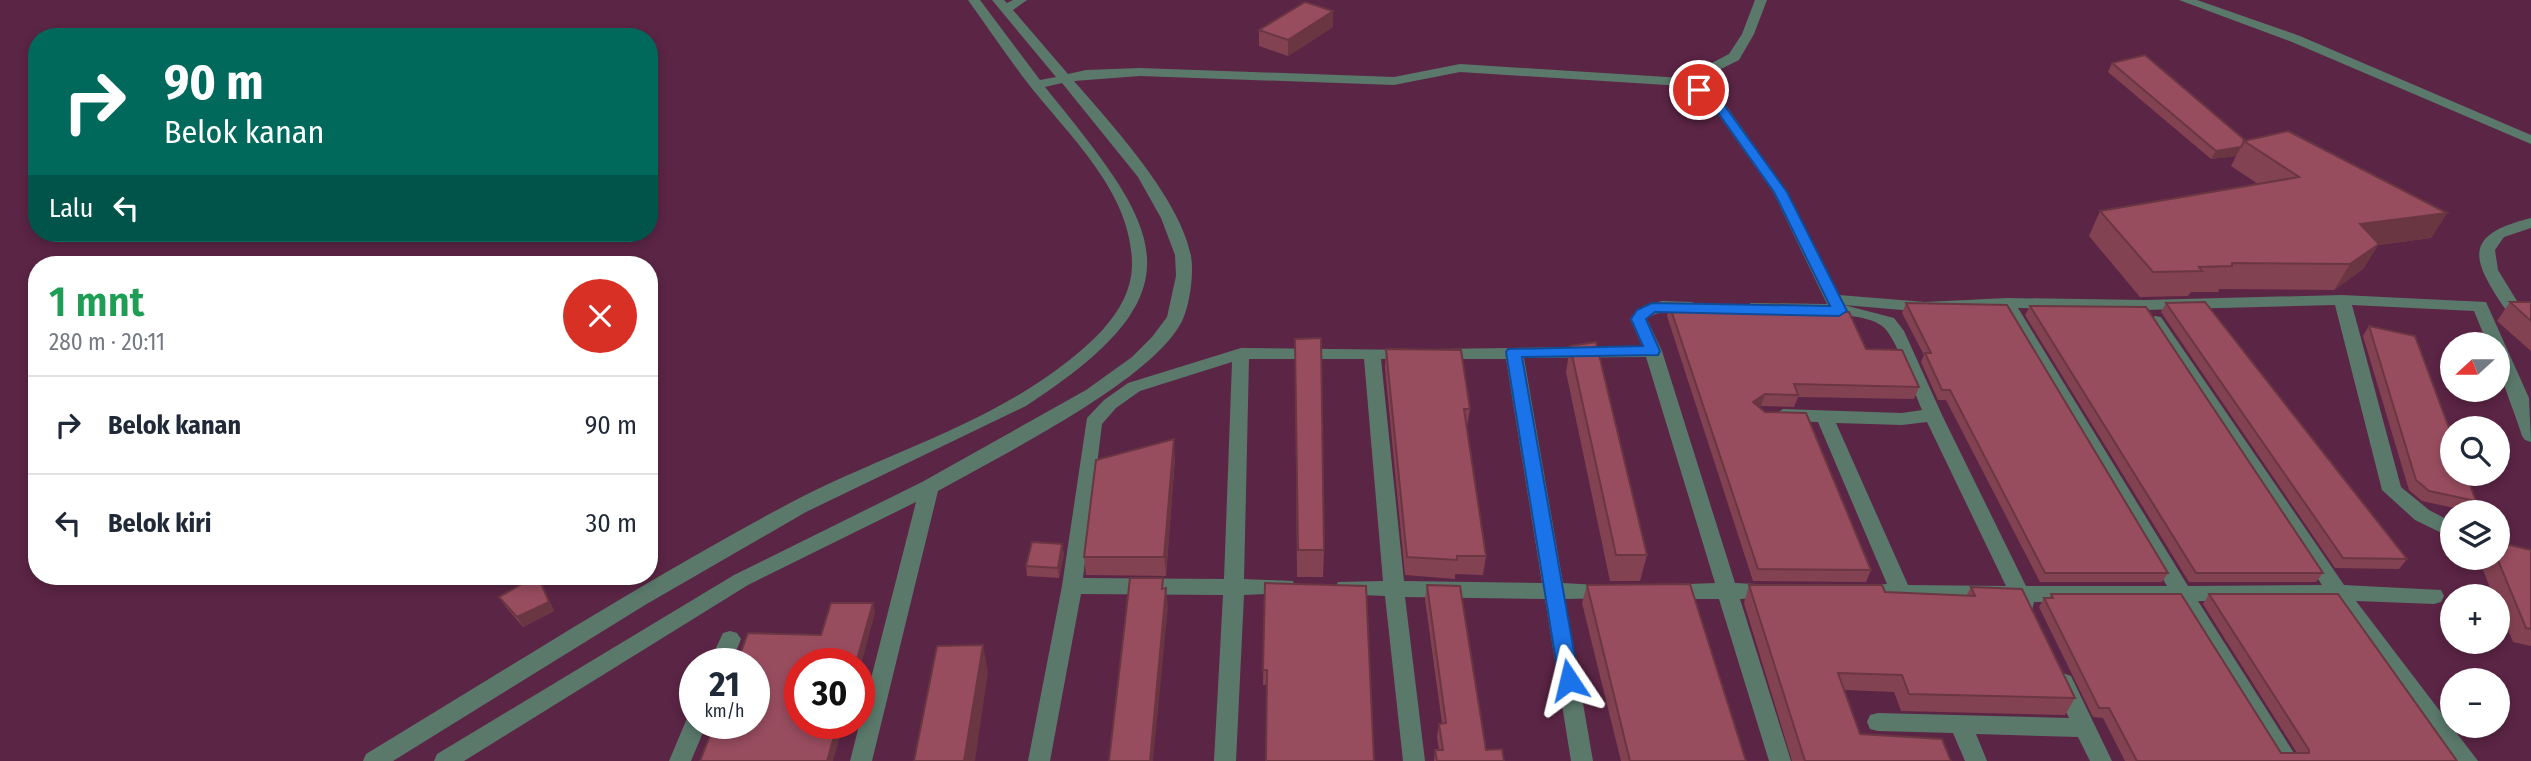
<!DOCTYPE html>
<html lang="id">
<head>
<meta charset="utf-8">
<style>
  body { margin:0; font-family:"Fira Sans Condensed",sans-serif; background:#f2f2f3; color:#1f2937; height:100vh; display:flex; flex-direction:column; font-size:26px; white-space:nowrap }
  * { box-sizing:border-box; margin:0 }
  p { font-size:23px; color:#747a83 }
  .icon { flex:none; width:38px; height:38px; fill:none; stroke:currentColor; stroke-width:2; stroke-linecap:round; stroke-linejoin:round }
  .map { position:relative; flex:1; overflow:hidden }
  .drawer { position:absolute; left:28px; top:256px; width:630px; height:329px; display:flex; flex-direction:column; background:#fff; border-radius:28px; box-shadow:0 4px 10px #0003 }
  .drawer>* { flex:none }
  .banner { position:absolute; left:28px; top:28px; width:630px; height:214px; border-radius:28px; box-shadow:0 4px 10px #0003; background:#00695c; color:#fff; overflow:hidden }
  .needle { width:46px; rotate:249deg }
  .fabs { position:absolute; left:2440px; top:332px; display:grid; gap:14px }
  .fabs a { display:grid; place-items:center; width:70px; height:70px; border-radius:50%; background:#fff; box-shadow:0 4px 10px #0003; font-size:35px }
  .speed { position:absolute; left:679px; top:648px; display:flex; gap:14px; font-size:35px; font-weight:700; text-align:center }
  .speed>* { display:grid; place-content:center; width:91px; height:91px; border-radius:50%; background:#fff; box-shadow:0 4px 10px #0003; line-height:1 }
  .speed small { font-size:18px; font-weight:400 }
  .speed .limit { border:10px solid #d22; background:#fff; color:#111 }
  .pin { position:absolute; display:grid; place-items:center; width:60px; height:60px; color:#fff; margin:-30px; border:4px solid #fff; border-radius:50%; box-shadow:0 2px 7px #0007 }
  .me { position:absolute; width:77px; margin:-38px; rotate:350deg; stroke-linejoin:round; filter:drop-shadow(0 0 5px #0008) }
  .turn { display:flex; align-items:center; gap:24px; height:147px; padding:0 21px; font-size:32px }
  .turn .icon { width:91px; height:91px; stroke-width:2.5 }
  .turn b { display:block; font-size:49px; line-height:60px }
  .then { display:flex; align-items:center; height:66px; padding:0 21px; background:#0003; gap:14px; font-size:26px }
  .round { display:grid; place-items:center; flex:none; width:74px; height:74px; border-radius:37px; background:#f2f2f3 }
  .summary { display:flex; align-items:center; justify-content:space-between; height:119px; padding:0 21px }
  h1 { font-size:42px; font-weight:600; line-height:52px; color:#1e9e55 }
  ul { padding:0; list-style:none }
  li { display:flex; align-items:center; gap:21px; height:98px; padding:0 21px; border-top:2px solid #e0e1e3 }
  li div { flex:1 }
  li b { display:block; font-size:26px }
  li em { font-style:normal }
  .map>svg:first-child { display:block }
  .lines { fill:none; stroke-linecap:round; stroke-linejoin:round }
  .minor { fill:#5a796b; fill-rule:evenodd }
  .wall { fill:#834252 }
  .shaded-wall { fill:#6a3642 }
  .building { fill:#984d5f; stroke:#6a3642; stroke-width:2 }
  .route { fill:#1a73e8; stroke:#114b97; stroke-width:2 }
</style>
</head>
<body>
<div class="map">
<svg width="2531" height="761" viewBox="0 0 2531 761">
  <rect width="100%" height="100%" fill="#5b2545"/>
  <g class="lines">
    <g class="minor">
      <path d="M 968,0 L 980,0 L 1040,80 L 1056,77 L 992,0 L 1004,0 L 1007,3 L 1013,0 L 1027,0 L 1013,10 L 1068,74 L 1086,70 L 1140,68 L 1394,77 L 1460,64 L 1683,78 L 1729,54 L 1742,34 L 1755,0 L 1767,0 L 1754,34 L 1739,60 L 1695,82 L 1718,94 L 1787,192 L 1839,295 L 1925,302 L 2007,298 L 2145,300 L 2342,295 L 2486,302 L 2529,398 L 2531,442 L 2525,440 L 2522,436 C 2513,406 2497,375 2497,345 L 2488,345 L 2474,311 L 2352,305 L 2401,487 L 2429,510 L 2452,522 L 2452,538 L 2415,520 L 2382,490 L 2335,305 L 2145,310 L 2018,308 L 2188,586 L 2322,585 L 2147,321 L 2155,316 L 2161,317 L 2344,585 L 2441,590 L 2444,596 L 2441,602 L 2434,604 L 2356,601 L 2478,761 L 2454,761 L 2333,601 L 2198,601 L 2299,761 L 2276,761 L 2176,601 L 2034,602 L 2032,610 L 2025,612 L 2018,610 L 2014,602 L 1863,600 L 1856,598 L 1853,592 L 1856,586 L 1887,584 L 1818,422 L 1783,421 L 1774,415 L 1783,409 L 1902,413 L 1922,410 C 1912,387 1902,352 1887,331 C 1868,304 1776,320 1745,312 L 1743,308 L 1751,303 L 1827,304 L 1773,192 L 1708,100 L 1682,86 L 1460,72 L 1394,85 L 1140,76 L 1074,81 C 1112,125 1180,198 1191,256 C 1194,274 1190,302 1183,319 C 1155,380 999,456 938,491 L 872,761 L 850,761 L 916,502 L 748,585 L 464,761 L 434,761 L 437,754 L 734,575 L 922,482 L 1086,390 L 1132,357 L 1152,337 L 1167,317 L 1176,276 L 1175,255 L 1161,218 L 1138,177 L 1062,83 L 1045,87 C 1161,230 1207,289 1026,406 L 806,512 L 645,605 L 393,761 L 363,761 L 366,754 C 507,669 645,580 790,503 C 875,458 969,431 1048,376 C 1083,351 1131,314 1132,266 C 1133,194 1071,138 1030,86 C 1009,59 988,28 968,0 ZM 1844,305 L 1925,312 L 2002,308 L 2167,586 L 2026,586 L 1942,415 L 1904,331 L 1894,318 ZM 1927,422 L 2006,586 L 1908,585 L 1836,423 L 1902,425 Z"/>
      <path d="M 2179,0 L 2197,0 L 2300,36 L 2531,135 L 2531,144 L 2292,42 Z"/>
      <path d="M 2531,218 L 2531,228 L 2504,237 L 2495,250 L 2498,270 L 2520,306 L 2512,311 L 2506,310 C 2471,259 2462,235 2531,218 Z"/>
      <path d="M 1662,301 L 1692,302 L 1700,307 C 1687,320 1662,305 1647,319 L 1662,351 L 1735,583 L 1776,585 L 1779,591 L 1776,597 L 1740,599 L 1791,761 L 1769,761 L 1719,599 L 1671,599 L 1664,597 L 1661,591 L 1664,585 L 1715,583 L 1646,357 L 1524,358 L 1563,583 L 1615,586 L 1618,592 L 1615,598 L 1565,599 L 1593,761 L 1571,761 L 1545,599 L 1405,597 L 1425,761 L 1403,761 L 1385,596 L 1338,594 L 1335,588 L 1338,582 L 1383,581 L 1364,359 L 1249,359 L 1244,579 L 1293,581 L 1296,587 L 1293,593 L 1244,595 L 1236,761 L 1214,761 L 1223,595 L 1081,594 L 1050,761 L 1028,761 L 1062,586 L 1087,418 L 1104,400 L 1128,383 L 1241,348 L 1416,350 L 1419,354 L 1416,358 L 1381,359 L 1404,581 L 1542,583 L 1506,359 L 1438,359 L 1429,354 L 1438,349 L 1642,346 L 1630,319 L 1643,306 ZM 1232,362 L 1224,579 L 1083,578 L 1102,424 L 1116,408 L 1140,391 Z"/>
      <path d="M 730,631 L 737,633 L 741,639 L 731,663 L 709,663 L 723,633 Z"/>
      <path d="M 2063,673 L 2071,676 L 2112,761 L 2090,761 L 2078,737 L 1976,734 L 1987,761 L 1965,761 L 1953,733 L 1878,731 L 1870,729 L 1867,722 L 1870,715 L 1878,713 L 2069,718 L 2052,682 L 2055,676 Z"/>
      <path d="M 695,714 L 695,723 L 707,723 L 691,761 L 669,761 L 688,716 Z"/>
    </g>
  </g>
  <g class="wall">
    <path d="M 1333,11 L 1333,27 L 1288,56 L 1259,46 L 1259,30 Z"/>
    <path d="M 2112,63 L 2246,141 L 2447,213 L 2431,238 L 2378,245 L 2363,269 L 2334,290 L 2219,289 L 2218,292 L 2191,292 L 2188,296 L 2140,297 L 2089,236 L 2100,211 L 2258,184 L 2231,166 L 2236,156 L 2211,159 L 2108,72 Z"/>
    <path d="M 2510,302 L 2531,302 L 2531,351 L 2497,321 Z"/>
    <path d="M 1906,303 L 2168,573 L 2162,582 L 2040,582 L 1946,400 L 1938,400 L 1921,362 L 1924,355 L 1902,313 Z"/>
    <path d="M 2166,303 L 2407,559 L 2399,569 L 2335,568 L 2161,312 Z"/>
    <path d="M 1669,304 L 1866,349 L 1919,387 L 1914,399 L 1798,397 L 1794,407 L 1761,406 L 1760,407 L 1871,570 L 1866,582 L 1753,581 L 1667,316 Z"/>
    <path d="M 2030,306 L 2323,573 L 2316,582 L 2189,582 L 2025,315 Z"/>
    <path d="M 2369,326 L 2476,501 L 2468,511 L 2422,501 L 2409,490 L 2363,336 Z"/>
    <path d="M 1295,339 L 1324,550 L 1323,577 L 1297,577 Z"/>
    <path d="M 1570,346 L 1647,555 L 1640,581 L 1610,581 L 1566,372 Z"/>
    <path d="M 1386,349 L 1470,409 L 1467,427 L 1486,556 L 1483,575 L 1455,574 L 1455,579 L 1405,575 L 1385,368 Z"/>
    <path d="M 1175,458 L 1166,576 L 1086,575 L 1084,557 Z"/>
    <path d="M 2531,550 L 2531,646 L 2513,642 L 2497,604 L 2497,597 L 2494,597 L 2478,558 L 2497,558 Z"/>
    <path d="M 1064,553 L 1059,578 L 1027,576 L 1026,566 Z"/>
    <path d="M 1265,583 L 1267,685 L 1263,685 Z"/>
    <path d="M 542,585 L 554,611 L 523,627 L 505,606 L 499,597 Z"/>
    <path d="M 1427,585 L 1486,750 L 1504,761 L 1434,761 L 1435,750 L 1439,750 L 1437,737 L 1439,724 L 1442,723 L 1425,599 Z"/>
    <path d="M 1587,585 L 1746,761 L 1621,761 L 1582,603 Z"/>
    <path d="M 1749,585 L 1966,596 L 1971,587 L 2075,698 L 2065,715 L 1901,711 L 1894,692 L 1845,690 L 1860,734 L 1951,761 L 1792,761 L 1744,603 Z"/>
    <path d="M 2051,594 L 2281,753 L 2297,753 L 2203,604 L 2209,594 L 2457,761 L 2125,761 L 2103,718 L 2093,717 L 2039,607 L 2044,598 L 2049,598 Z"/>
  </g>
  <g class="shaded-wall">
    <path d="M 1333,11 L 1333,27 L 1288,56 L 1288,40 Z"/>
    <path d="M 2241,147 L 2236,156 L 2211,159 L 2216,151 Z"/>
    <path d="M 2447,213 L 2431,238 L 2378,245 L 2363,269 L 2334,290 L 2350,264 L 2360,224 Z"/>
    <path d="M 1765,394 L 1761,406 L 1750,414 L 1753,402 Z"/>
    <path d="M 1174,439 L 1175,458 L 1166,576 L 1164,557 Z"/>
    <path d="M 1062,544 L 1064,553 L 1059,578 L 1058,568 Z"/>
    <path d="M 538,576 L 554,611 L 523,627 L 517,617 Z"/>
    <path d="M 1166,588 L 1168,607 L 1153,761 L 1150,761 Z"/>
    <path d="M 873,603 L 875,613 L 859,672 L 859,663 L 856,663 Z"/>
    <path d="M 983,645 L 988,672 L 975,761 L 964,761 Z"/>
    <path d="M 838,723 L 844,723 L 833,761 L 827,761 Z"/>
  </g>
  <g class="building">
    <path d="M 1305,2 L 1333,11 L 1288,40 L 1259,30 Z"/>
    <path d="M 2145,55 L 2246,141 L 2244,141 L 2241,147 L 2216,151 L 2112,63 Z"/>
    <path d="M 2288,131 L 2447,213 L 2360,224 L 2379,244 L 2350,264 L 2232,263 L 2232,266 L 2199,267 L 2202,271 L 2153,272 L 2100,211 L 2299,177 L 2244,141 Z"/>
    <path d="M 2205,302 L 2407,559 L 2343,558 L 2166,303 Z"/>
    <path d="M 2510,302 L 2531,302 L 2531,321 Z"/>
    <path d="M 1906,303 L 2007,305 L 2168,573 L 2045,573 L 1950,390 L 1942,390 L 1925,353 L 1931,353 Z"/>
    <path d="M 1669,304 L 1849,312 L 1866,349 L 1902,350 L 1919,387 L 1794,384 L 1798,395 L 1765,394 L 1753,402 L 1765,412 L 1806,413 L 1871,570 L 1758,569 Z"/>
    <path d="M 2030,306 L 2146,307 L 2323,573 L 2196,573 Z"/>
    <path d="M 2369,326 L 2415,336 L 2452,436 L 2452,474 L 2466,474 L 2476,501 L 2429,491 L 2416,480 Z"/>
    <path d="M 1321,338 L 1324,550 L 1298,550 L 1295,339 Z"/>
    <path d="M 1596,342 L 1647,555 L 1616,555 L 1570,346 Z"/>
    <path d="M 1386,349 L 1461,350 L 1470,409 L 1464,409 L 1486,556 L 1457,556 L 1457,560 L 1407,557 Z"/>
    <path d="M 1174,439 L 1164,557 L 1084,557 L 1096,460 Z"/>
    <path d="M 1032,542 L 1062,544 L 1058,568 L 1026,566 Z"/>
    <path d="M 2497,542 L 2531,550 L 2531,629 L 2526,628 L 2497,558 Z"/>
    <path d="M 536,576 L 538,576 L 549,602 L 517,617 L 499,597 Z"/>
    <path d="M 1130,578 L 1163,578 L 1162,589 L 1166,588 L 1150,761 L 1109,761 Z"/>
    <path d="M 1265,583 L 1366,586 L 1374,761 L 1266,761 L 1267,670 L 1263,670 Z"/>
    <path d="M 1690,584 L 1746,761 L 1630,761 L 1587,585 Z"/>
    <path d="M 1427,585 L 1460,586 L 1486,750 L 1502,749 L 1504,761 L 1437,761 L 1435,750 L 1443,750 L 1439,724 L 1446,723 Z"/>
    <path d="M 1749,585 L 1882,585 L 1885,592 L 1975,596 L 1971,587 L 2022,589 L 2075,698 L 1909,694 L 1902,675 L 1838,673 L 1860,734 L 1942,739 L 1951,761 L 1805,761 Z"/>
    <path d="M 2051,594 L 2181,594 L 2281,753 L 2309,753 L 2309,750 L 2209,594 L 2338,594 L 2457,761 L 2137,761 L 2109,708 L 2099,708 L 2044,598 L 2053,598 Z"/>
    <path d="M 831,603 L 873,603 L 856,663 L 800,663 L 800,723 L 838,723 L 827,761 L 700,761 L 715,723 L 754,723 L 754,663 L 737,663 L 748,633 L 821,635 Z"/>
    <path d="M 983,645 L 964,761 L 914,761 L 937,646 Z"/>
  </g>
  <path class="route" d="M 1699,86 L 1717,95 L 1787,192 L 1847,311 L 1839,316 L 1655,312 L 1646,319 L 1660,351 L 1658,355 L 1522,357 L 1579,680 L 1576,686 L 1569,688 L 1562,686 L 1559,680 L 1506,352 L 1508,349 L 1643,346 L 1631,319 L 1637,310 L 1652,303 L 1830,306 L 1774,192 L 1709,100 L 1693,90 Z"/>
</svg>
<div class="fabs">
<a><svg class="needle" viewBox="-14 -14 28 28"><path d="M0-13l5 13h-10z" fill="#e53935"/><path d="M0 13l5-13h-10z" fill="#747a83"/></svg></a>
<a><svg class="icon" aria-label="search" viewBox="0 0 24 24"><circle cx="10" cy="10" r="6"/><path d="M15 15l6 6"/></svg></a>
<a><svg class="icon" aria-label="layers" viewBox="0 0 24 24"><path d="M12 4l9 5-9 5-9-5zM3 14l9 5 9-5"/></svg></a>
<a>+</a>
<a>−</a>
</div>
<div class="speed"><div>21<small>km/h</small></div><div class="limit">30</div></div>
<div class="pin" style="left:1699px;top:90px;background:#d93025"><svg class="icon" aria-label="arrive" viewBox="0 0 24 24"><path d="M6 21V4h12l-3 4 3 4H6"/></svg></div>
<svg class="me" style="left:1569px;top:680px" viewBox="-20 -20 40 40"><path d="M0-17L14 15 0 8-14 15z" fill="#1a73e8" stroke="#fff" stroke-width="4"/></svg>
<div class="banner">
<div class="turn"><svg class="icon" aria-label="right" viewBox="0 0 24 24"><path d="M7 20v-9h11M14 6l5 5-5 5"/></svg><div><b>90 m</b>Belok kanan</div></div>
<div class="then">Lalu<svg class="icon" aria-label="left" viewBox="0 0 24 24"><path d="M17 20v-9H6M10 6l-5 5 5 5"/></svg></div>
</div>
<section class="drawer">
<div class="summary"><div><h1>1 mnt</h1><p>280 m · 20:11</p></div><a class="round" style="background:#d93025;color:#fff"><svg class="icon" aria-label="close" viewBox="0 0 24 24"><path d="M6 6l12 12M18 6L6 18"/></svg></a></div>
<ul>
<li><svg class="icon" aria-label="right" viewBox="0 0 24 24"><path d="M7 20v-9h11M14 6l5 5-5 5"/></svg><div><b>Belok kanan</b></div><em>90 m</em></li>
<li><svg class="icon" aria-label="left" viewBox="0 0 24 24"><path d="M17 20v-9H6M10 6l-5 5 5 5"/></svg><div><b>Belok kiri</b></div><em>30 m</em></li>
</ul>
</section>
</div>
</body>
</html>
